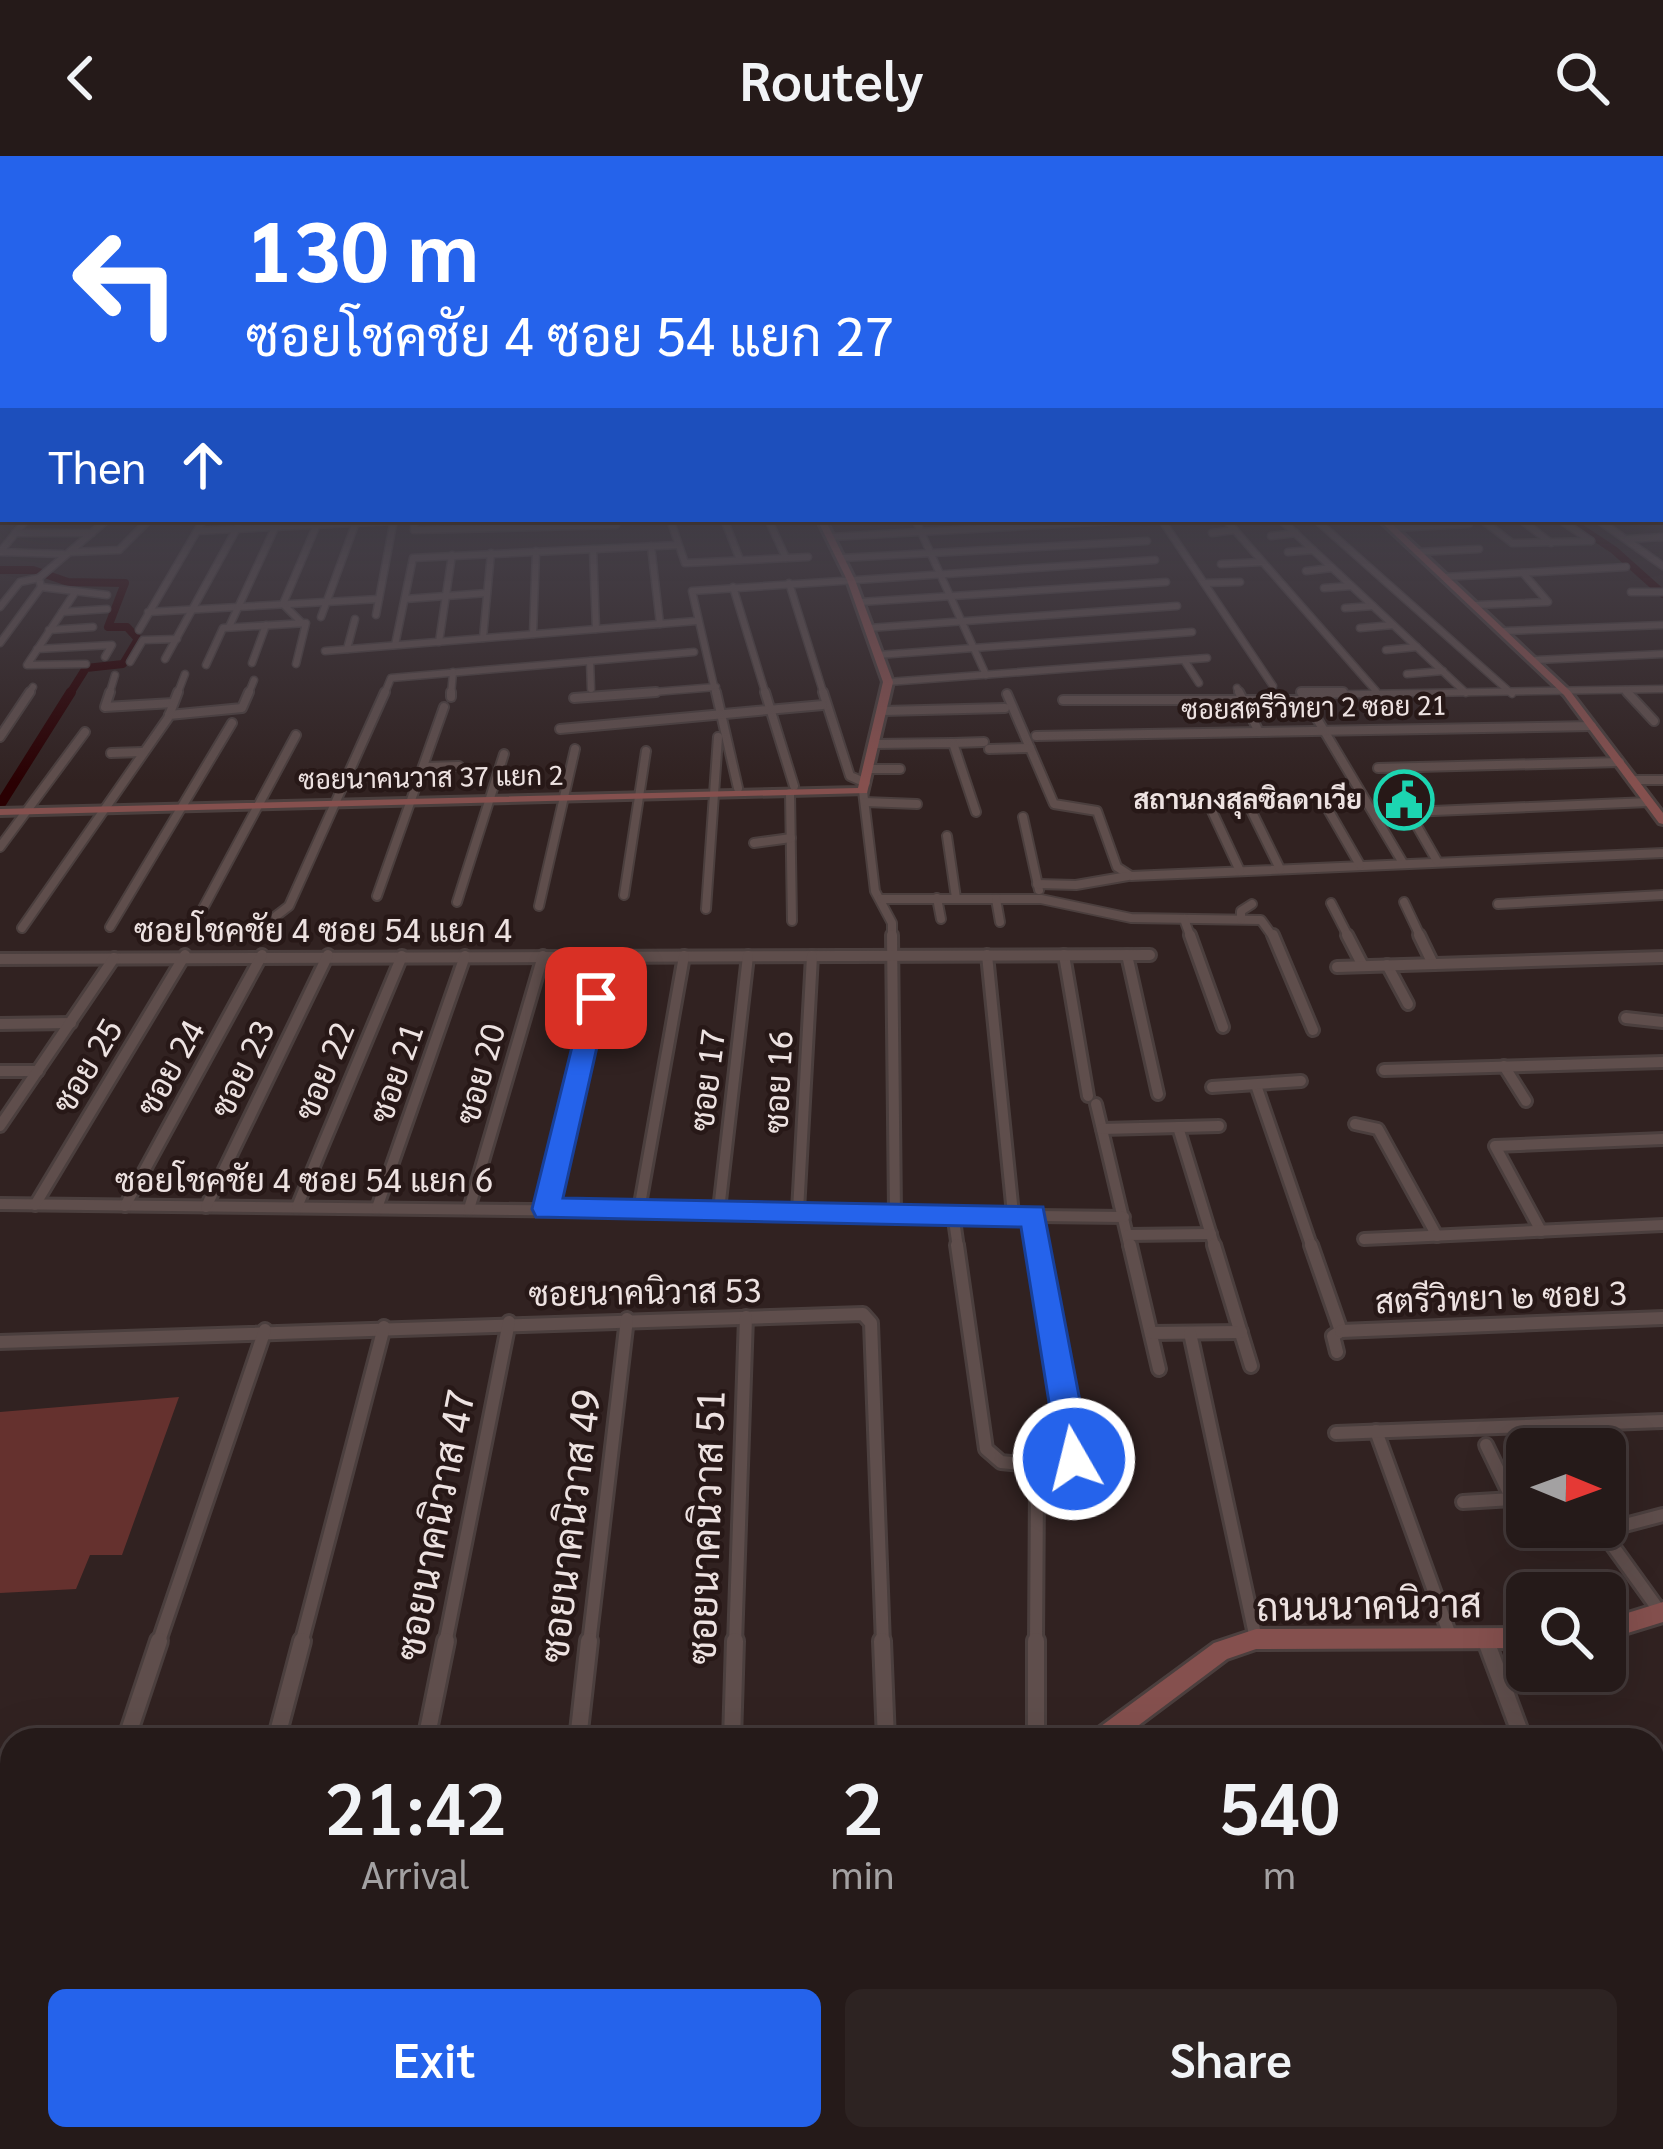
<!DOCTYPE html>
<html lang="en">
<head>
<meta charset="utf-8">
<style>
  body { margin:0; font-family:Georgia,Sarabun,serif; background:#2d2322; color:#f1f3f6; height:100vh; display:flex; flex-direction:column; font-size:45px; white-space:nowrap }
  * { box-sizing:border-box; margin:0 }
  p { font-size:39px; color:#a3a1a2 }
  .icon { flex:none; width:66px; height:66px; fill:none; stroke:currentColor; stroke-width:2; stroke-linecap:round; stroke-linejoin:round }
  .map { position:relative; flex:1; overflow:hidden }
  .details { position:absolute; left:0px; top:1572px; width:1665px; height:423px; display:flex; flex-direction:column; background:#251a19; border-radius:36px 36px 0 0; box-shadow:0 12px 48px #0002,0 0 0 3px #423838 }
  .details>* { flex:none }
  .hud { position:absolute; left:0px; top:0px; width:1665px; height:366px; box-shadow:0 12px 48px #0002,0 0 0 3px #423838; background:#2563eb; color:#fff; overflow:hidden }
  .needle { width:78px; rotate:91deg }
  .fabs { position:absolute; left:1506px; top:1272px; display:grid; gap:24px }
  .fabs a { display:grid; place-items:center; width:120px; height:120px; border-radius:18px; background:#251a19; box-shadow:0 12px 48px #0002,0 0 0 3px #423838; font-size:60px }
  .pin { position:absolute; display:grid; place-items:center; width:102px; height:102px; color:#fff; margin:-51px; border-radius:24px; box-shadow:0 6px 18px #0006 }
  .me { position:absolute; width:132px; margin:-66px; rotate:352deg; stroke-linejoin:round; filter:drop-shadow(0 0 9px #0008) }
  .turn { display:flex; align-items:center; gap:42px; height:252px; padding:0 48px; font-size:54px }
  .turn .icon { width:156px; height:156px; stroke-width:2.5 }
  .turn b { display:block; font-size:84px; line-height:102px }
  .then { display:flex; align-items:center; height:114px; padding:0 48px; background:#0003; gap:24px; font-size:45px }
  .eta { display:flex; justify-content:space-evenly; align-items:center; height:204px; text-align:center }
  .eta b { font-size:72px; font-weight:600; line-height:84px }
  .button { display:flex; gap:24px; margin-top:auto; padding:24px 48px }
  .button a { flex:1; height:138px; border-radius:18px; background:#2563eb; color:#fff; font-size:48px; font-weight:600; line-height:138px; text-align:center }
  .button a+a { background:#2d2322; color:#f1f3f6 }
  header { display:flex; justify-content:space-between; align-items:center; height:156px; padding:0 48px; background:#251a19; font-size:54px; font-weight:600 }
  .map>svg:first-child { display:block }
  .green { fill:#65312e }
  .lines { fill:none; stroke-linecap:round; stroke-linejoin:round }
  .canal-far1 { stroke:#2a0002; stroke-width:8 }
  .canal { stroke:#2a0002; stroke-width:10 }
  .street-far4-casing { stroke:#4b3f3e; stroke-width:9 }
  .street-far3-casing { stroke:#4b3f3e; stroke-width:12 }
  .street-far2-casing { stroke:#4b3f3e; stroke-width:16 }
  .street-far1-casing { stroke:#4b3f3e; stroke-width:18 }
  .street-casing { stroke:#4b3f3e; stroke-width:22 }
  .secondary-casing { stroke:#4b3f3e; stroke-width:6 }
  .street-far4 { stroke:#5f4e4c; stroke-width:6 }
  .street-far3 { stroke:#5f4e4c; stroke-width:8 }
  .street-far2 { stroke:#5f4e4c; stroke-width:10 }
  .street-far1 { stroke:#5f4e4c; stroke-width:12 }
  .street { stroke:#5f4e4c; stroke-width:16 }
  .secondary { fill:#85504e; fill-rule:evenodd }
  .route { fill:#2563eb; stroke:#184099; stroke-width:3 }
  .labels { text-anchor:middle; stroke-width:9; stroke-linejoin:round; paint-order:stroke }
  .far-street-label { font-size:27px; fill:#ede2e1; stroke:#271817 }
  .far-poi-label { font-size:27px; font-weight:bold; fill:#ede2e1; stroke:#271817; text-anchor:end }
  .street-label { font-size:33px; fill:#ede2e1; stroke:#271817 }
  .near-street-label { font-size:39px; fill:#ede2e1; stroke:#271817 }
</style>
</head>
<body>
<header><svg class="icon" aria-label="back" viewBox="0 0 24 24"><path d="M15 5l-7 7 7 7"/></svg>Routely<svg class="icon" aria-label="search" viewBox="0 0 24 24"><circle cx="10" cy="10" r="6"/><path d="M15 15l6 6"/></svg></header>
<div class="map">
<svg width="1663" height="1993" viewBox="0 0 1663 1993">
  <rect width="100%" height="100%" fill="#312221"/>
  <path class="green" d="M 179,1241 L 122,1399 L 90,1399 L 76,1433 L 0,1437 L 0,1256 Z"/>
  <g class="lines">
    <g class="canal-far1">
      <path d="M 1567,363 L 1614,394 L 1663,438"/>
      <path d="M 0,414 L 33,414 L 68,426 L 125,427 L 108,471 L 127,471 L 138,483 L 123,508 L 86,512 L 69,539"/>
    </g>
    <path class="canal" d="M 0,649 L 71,536"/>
    <defs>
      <g id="street-far4">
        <path d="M 27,363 L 0,396 L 63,398"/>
        <path d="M 415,363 L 414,374 L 616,369"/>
        <path d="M 670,363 L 685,407 L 808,401"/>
        <path d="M 724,363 L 740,404"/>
        <path d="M 768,363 L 786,402"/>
        <path d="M 915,363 L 986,519"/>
        <path d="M 1161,363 L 1273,530"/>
        <path d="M 1225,363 L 1376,535"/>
        <path d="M 1280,363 L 1466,537"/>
        <path d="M 1315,363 L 1512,538"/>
        <path d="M 1481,363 L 1512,387 L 1591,385"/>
        <path d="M 1520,363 L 1551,387"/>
        <path d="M 1559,363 L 1591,385"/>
        <path d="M 1597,363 L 1663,410"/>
        <path d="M 1256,364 L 1262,363"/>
        <path d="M 1393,372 L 1469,368"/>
        <path d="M 197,375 L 394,365"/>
        <path d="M 15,377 L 92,377"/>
        <path d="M 1212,377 L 1235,374"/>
        <path d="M 1271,380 L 1296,377"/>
        <path d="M 831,381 L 1132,364"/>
        <path d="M 1627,383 L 1663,381"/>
        <path d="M 651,390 L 660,468"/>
        <path d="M 593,393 L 596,473"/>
        <path d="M 71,396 L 119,394 L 150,363"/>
        <path d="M 1288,396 L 1313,394"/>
        <path d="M 1418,396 L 1479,393"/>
        <path d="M 842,402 L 1147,385"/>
        <path d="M 1221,408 L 1262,406"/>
        <path d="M 1306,415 L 1332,412"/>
        <path d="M 1445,421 L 1626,411"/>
        <path d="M 789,427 L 824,539"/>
        <path d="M 1204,427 L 1240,426"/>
        <path d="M 733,431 L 766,539"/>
        <path d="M 1324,432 L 1351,430"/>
        <path d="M 1631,436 L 1663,436"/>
        <path d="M 74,438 L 27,509 L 86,508"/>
        <path d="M 107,439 L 41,431 L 39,422 L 108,363"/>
        <path d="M 405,443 L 487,437"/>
        <path d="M 860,446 L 1166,426"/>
        <path d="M 1476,449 L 1548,446 L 1523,417"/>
        <path d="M 0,451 L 20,426 L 39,422"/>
        <path d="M 1345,452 L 1373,450"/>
        <path d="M 62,456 L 107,453"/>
        <path d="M 148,456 L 379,443"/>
        <path d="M 376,459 L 394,363"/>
        <path d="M 321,461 L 356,366"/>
        <path d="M 302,467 L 283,448 L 318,366"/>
        <path d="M 229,471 L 279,363"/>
        <path d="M 869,472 L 1177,450"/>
        <path d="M 1360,472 L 1393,469"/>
        <path d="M 49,474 L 93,471"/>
        <path d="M 139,474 L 204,363"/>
        <path d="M 1504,475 L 1663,469"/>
        <path d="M 533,478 L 536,395"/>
        <path d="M 483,482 L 491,397"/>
        <path d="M 439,486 L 452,399"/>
        <path d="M 0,487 L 41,431"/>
        <path d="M 395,489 L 413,402 L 678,389"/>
        <path d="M 37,493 L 112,489 L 105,501"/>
        <path d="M 347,493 L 355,463"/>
        <path d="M 1386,494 L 1417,491"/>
        <path d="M 325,495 L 696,465"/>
        <path d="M 878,499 L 1192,476"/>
        <path d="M 165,503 L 242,363"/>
        <path d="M 1184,504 L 1199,527"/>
        <path d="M 1536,504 L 1663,498"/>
        <path d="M 590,505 L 591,533"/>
        <path d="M 130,506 L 143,484 L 177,483"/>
        <path d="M 252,507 L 266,469"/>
        <path d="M 206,509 L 223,472 L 306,467 L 296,508"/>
        <path d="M 1407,518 L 1443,515"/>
        <path d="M 888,526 L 1207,502"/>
        <path d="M 1237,532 L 1240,539"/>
        <path d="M 1625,534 L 1629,539"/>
        <path d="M 28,539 L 33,531"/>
        <path d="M 109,539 L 115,519"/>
        <path d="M 177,539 L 185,518"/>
        <path d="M 248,539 L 254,524"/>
        <path d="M 384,539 L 391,522 L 694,496"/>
        <path d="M 451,539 L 453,516"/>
        <path d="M 617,539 L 716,531"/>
        <path d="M 716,539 L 692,435 L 1155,404"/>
        <path d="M 1303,539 L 1663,533"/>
      </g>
      <g id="street-far3">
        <path d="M 110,536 L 105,551 L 173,547"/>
        <path d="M 716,536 L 738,632"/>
        <path d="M 765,536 L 794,630"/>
        <path d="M 823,536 L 850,620 L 866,627"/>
        <path d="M 1239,536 L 1258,574"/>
        <path d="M 1343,536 L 1301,536 L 1403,707"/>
        <path d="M 1627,536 L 1654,565"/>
        <path d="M 1007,538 L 1054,648 L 1097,655 L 1117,711 L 1131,720 L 1663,697"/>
        <path d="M 451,541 L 451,536"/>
        <path d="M 574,542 L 656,536"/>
        <path d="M 1063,544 L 1303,544"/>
        <path d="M 883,555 L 1005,552"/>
        <path d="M 169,559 L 242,552 L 249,536"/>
        <path d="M 560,573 L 823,549"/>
        <path d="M 1036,580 L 1592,570"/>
        <path d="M 0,581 L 30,536"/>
        <path d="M 953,587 L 984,586"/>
        <path d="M 874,588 L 953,587 L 976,656"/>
        <path d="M 989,593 L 1030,592"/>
        <path d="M 111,597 L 142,596"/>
        <path d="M 425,611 L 459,610"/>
        <path d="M 1378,612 L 1620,606"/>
        <path d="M 869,613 L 900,613"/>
        <path d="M 1632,624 L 1663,624"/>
        <path d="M 863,635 L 875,735 L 892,767 L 892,782"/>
        <path d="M 790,637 L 792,765"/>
        <path d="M 865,646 L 917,648"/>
        <path d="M 1326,650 L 1360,709"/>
        <path d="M 1251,654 L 1280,713"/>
        <path d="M 1212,655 L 1240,715"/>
        <path d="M 1023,661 L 1039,734"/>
        <path d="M 947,680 L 956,742"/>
        <path d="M 754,687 L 791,682"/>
        <path d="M 0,691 L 85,576"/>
        <path d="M 1437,705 L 1409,656 L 1649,646"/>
        <path d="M 1037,728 L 1076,729 L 1128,720"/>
        <path d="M 624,739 L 646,595"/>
        <path d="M 377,740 L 444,551"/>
        <path d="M 937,742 L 941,763"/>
        <path d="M 881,743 L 1041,743 L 1131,762 L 1261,764 L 1274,782"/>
        <path d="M 996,743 L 1000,766"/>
        <path d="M 457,746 L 504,598"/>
        <path d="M 1404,746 L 1421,782"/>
        <path d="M 1331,747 L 1349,782"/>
        <path d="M 1498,748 L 1663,739"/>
        <path d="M 539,750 L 575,593"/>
        <path d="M 706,753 L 718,581"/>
        <path d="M 200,758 L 296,579"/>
        <path d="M 276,760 L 289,750 L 385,536"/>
        <path d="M 1184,763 L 1191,782"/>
        <path d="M 1241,763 L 1241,755 L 1252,748"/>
        <path d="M 110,771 L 232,567"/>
        <path d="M 22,772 L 168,562 L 178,536"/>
      </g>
      <g id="street-far2">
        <path d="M 892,779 L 895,1056"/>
        <path d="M 1190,779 L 1223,871"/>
        <path d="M 1273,779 L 1313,874"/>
        <path d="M 1347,779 L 1363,810"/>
        <path d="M 1419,779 L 1433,808"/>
        <path d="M 987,799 L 1013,1058"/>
        <path d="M 1064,799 L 1088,940"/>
        <path d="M 1127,799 L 1158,938"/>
        <path d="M 0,803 L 1150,799"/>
        <path d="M 1387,809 L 1408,848"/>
        <path d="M 1337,811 L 1663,801"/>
        <path d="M 1626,862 L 1663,866"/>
        <path d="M 0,868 L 71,867"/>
        <path d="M 1504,910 L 1526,945"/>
        <path d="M 1384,914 L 1663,906"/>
        <path d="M 0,915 L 38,915"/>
        <path d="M 1256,929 L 1312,1092"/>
        <path d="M 1212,931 L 1301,925"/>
        <path d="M 1096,948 L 1130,1092"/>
        <path d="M 1355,968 L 1378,973 L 1437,1080"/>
        <path d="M 0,970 L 114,802"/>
        <path d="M 1178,971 L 1215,1092"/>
        <path d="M 1102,973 L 1219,970"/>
        <path d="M 0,1048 L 1124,1061"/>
        <path d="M 35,1049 L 185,799"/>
        <path d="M 125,1050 L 262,799"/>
        <path d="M 206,1051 L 328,799"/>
        <path d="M 297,1051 L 402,800"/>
        <path d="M 377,1052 L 465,800"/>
        <path d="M 469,1053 L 543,800"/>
        <path d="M 546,1053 L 606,800"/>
        <path d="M 639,1054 L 684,800"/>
        <path d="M 719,1054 L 748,800"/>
        <path d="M 798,1055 L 812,800"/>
        <path d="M 953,1057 L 958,1092"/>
        <path d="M 1033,1059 L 1039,1092"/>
        <path d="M 1541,1075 L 1495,990 L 1663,983"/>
        <path d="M 1128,1079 L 1211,1078"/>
        <path d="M 1364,1083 L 1663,1069"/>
      </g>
      <g id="street-far1">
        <path d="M 957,1089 L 986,1293 L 1001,1306 L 1062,1312 L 1075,1298 L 1038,1089"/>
        <path d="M 1130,1089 L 1159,1213"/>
        <path d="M 1214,1089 L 1251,1210"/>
        <path d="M 1311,1089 L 1341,1175 L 1333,1180 L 1337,1196"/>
        <path d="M 1341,1175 L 1663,1162"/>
        <path d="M 1152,1177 L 1241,1176"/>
        <path d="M 1190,1177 L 1256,1483"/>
        <path d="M 0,1186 L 863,1158 L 871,1167 L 883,1488"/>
        <path d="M 1376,1275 L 1451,1482"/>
        <path d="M 1336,1277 L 1663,1265"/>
        <path d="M 1486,1289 L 1512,1343"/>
        <path d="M 1463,1346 L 1512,1343 L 1527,1350"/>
        <path d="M 1599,1371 L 1602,1375 L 1663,1359"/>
        <path d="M 1602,1375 L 1661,1457"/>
        <path d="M 1485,1482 L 1487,1488"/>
        <path d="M 158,1488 L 265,1174"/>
        <path d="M 301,1488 L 384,1171"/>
        <path d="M 445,1488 L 509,1166"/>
        <path d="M 589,1488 L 627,1163"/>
        <path d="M 735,1488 L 746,1161"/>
        <path d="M 1036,1488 L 1037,1330"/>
      </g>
      <g id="street">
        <path d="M 882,1485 L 886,1584"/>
        <path d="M 1486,1485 L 1523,1584"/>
        <path d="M 126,1584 L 159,1485"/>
        <path d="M 276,1584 L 302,1485"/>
        <path d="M 332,1584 L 427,1580"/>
        <path d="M 426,1584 L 446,1485"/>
        <path d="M 578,1584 L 589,1485"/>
        <path d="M 732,1584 L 735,1485"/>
        <path d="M 1036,1584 L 1036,1485"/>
        <path d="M 1653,1640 L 1663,1639"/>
        <path d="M 1653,1785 L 1663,1784"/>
        <path d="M 1653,1949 L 1663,1948"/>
        <path d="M 1008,1983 L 1075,1993"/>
        <path d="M 12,1993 L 19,1983"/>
        <path d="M 108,1993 L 111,1983"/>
        <path d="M 298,1993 L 301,1983"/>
      </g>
      <g id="secondary">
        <path d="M 817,363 L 825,363 L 855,424 L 893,526 L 867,637 L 0,659 L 0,653 L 858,632 L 883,526 L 847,424 Z"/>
        <path d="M 1378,363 L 1387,363 L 1570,535 L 1663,657 L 1663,668 L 1659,667 L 1564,539 Z"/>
        <path d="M 1663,1446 L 1663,1466 L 1605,1484 L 1605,1464 Z"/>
        <path d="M 1527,1472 L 1527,1492 L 1256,1493 L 1227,1503 L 1119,1584 L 1090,1584 L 1093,1576 L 1214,1487 L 1256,1473 Z"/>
        <path d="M 12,1782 L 12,1806 L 0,1808 L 0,1784 Z"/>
      </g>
    </defs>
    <use href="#street-far4" class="street-far4-casing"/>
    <use href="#street-far3" class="street-far3-casing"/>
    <use href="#street-far2" class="street-far2-casing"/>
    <use href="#street-far1" class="street-far1-casing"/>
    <use href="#street" class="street-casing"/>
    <use href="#secondary" class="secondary-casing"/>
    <use href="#street-far4" class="street-far4"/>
    <use href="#street-far3" class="street-far3"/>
    <use href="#street-far2" class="street-far2"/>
    <use href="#street-far1" class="street-far1"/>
    <use href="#street" class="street"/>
    <use href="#secondary" class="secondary"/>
  </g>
  <linearGradient id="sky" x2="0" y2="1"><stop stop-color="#1b1312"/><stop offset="0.55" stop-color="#48444e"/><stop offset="1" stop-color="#48444e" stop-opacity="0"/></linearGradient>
  <rect width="1663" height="626" fill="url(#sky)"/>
  <path class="route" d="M 596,833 L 608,842 L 563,1042 L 1043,1051 L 1091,1303 L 1086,1315 L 1074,1319 L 1062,1315 L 1058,1303 L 1021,1071 L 536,1061 L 532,1053 L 584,842 Z"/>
  <defs>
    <symbol id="civic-ring" viewBox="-11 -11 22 22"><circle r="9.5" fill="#271817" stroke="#1cd5b1" stroke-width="1.5"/><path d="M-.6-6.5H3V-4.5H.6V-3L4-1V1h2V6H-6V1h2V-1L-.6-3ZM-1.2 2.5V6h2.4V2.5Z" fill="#1cd5b1"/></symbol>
  </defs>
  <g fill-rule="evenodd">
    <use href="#civic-ring" x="1371" y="611" width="66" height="66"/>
  </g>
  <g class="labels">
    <g class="far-street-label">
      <text transform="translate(1314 552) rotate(-1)" y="9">ซอยสตรีวิทยา 2 ซอย 21</text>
      <text transform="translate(431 622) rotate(-1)" y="9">ซอยนาคนวาส 37 แยก 2</text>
    </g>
    <g class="far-poi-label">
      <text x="1362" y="653">สถานกงสุลซิลดาเวีย</text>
    </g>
    <g class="street-label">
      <text x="323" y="786">ซอยโชคชัย 4 ซอย 54 แยก 4</text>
      <text transform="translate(87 910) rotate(-59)" y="12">ซอย 25</text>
      <text transform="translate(170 912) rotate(-61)" y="12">ซอย 24</text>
      <text transform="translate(242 913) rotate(-64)" y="12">ซอย 23</text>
      <text transform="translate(324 915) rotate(-67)" y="12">ซอย 22</text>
      <text transform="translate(396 917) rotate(-71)" y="12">ซอย 21</text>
      <text transform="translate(480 918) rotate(-74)" y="12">ซอย 20</text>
      <text transform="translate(707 924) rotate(-83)" y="12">ซอย 17</text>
      <text transform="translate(778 926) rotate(-87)" y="12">ซอย 16</text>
      <text x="304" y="1036">ซอยโชคชัย 4 ซอย 54 แยก 6</text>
      <text transform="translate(645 1136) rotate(-1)" y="12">ซอยนาคนิวาส 53</text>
      <text transform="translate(1501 1141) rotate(-2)" y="12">สตรีวิทยา ๒ ซอย 3</text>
    </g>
    <g class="near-street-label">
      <text transform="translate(435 1369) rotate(-79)" y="14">ซอยนาคนิวาส 47</text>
      <text transform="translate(570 1370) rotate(-83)" y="14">ซอยนาคนิวาส 49</text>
      <text transform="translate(706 1371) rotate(-88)" y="14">ซอยนาคนิวาส 51</text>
      <text transform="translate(1369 1449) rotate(-1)" y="14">ถนนนาคนิวาส</text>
    </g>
  </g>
</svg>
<div class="fabs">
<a><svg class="needle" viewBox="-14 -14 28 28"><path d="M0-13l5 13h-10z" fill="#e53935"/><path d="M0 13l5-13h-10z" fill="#a3a1a2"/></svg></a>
<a><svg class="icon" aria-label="search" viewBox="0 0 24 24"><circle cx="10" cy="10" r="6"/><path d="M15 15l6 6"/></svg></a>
</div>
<div class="pin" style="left:596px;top:842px;background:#d93025"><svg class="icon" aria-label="arrive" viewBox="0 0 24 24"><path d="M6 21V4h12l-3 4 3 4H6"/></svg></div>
<svg class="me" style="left:1074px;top:1303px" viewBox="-20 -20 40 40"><circle r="17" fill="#2563eb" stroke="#fff" stroke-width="3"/><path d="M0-11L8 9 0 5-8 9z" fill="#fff"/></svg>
<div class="hud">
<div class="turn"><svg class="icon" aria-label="left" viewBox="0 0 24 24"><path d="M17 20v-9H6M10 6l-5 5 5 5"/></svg><div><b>130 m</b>ซอยโชคชัย 4 ซอย 54 แยก 27</div></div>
<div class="then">Then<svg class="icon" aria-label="ahead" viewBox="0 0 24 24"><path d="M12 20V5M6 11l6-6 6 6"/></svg></div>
</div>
<section class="details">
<div class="eta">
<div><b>21:42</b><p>Arrival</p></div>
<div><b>2</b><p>min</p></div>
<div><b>540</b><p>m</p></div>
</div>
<div class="button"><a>Exit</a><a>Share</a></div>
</section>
</div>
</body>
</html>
